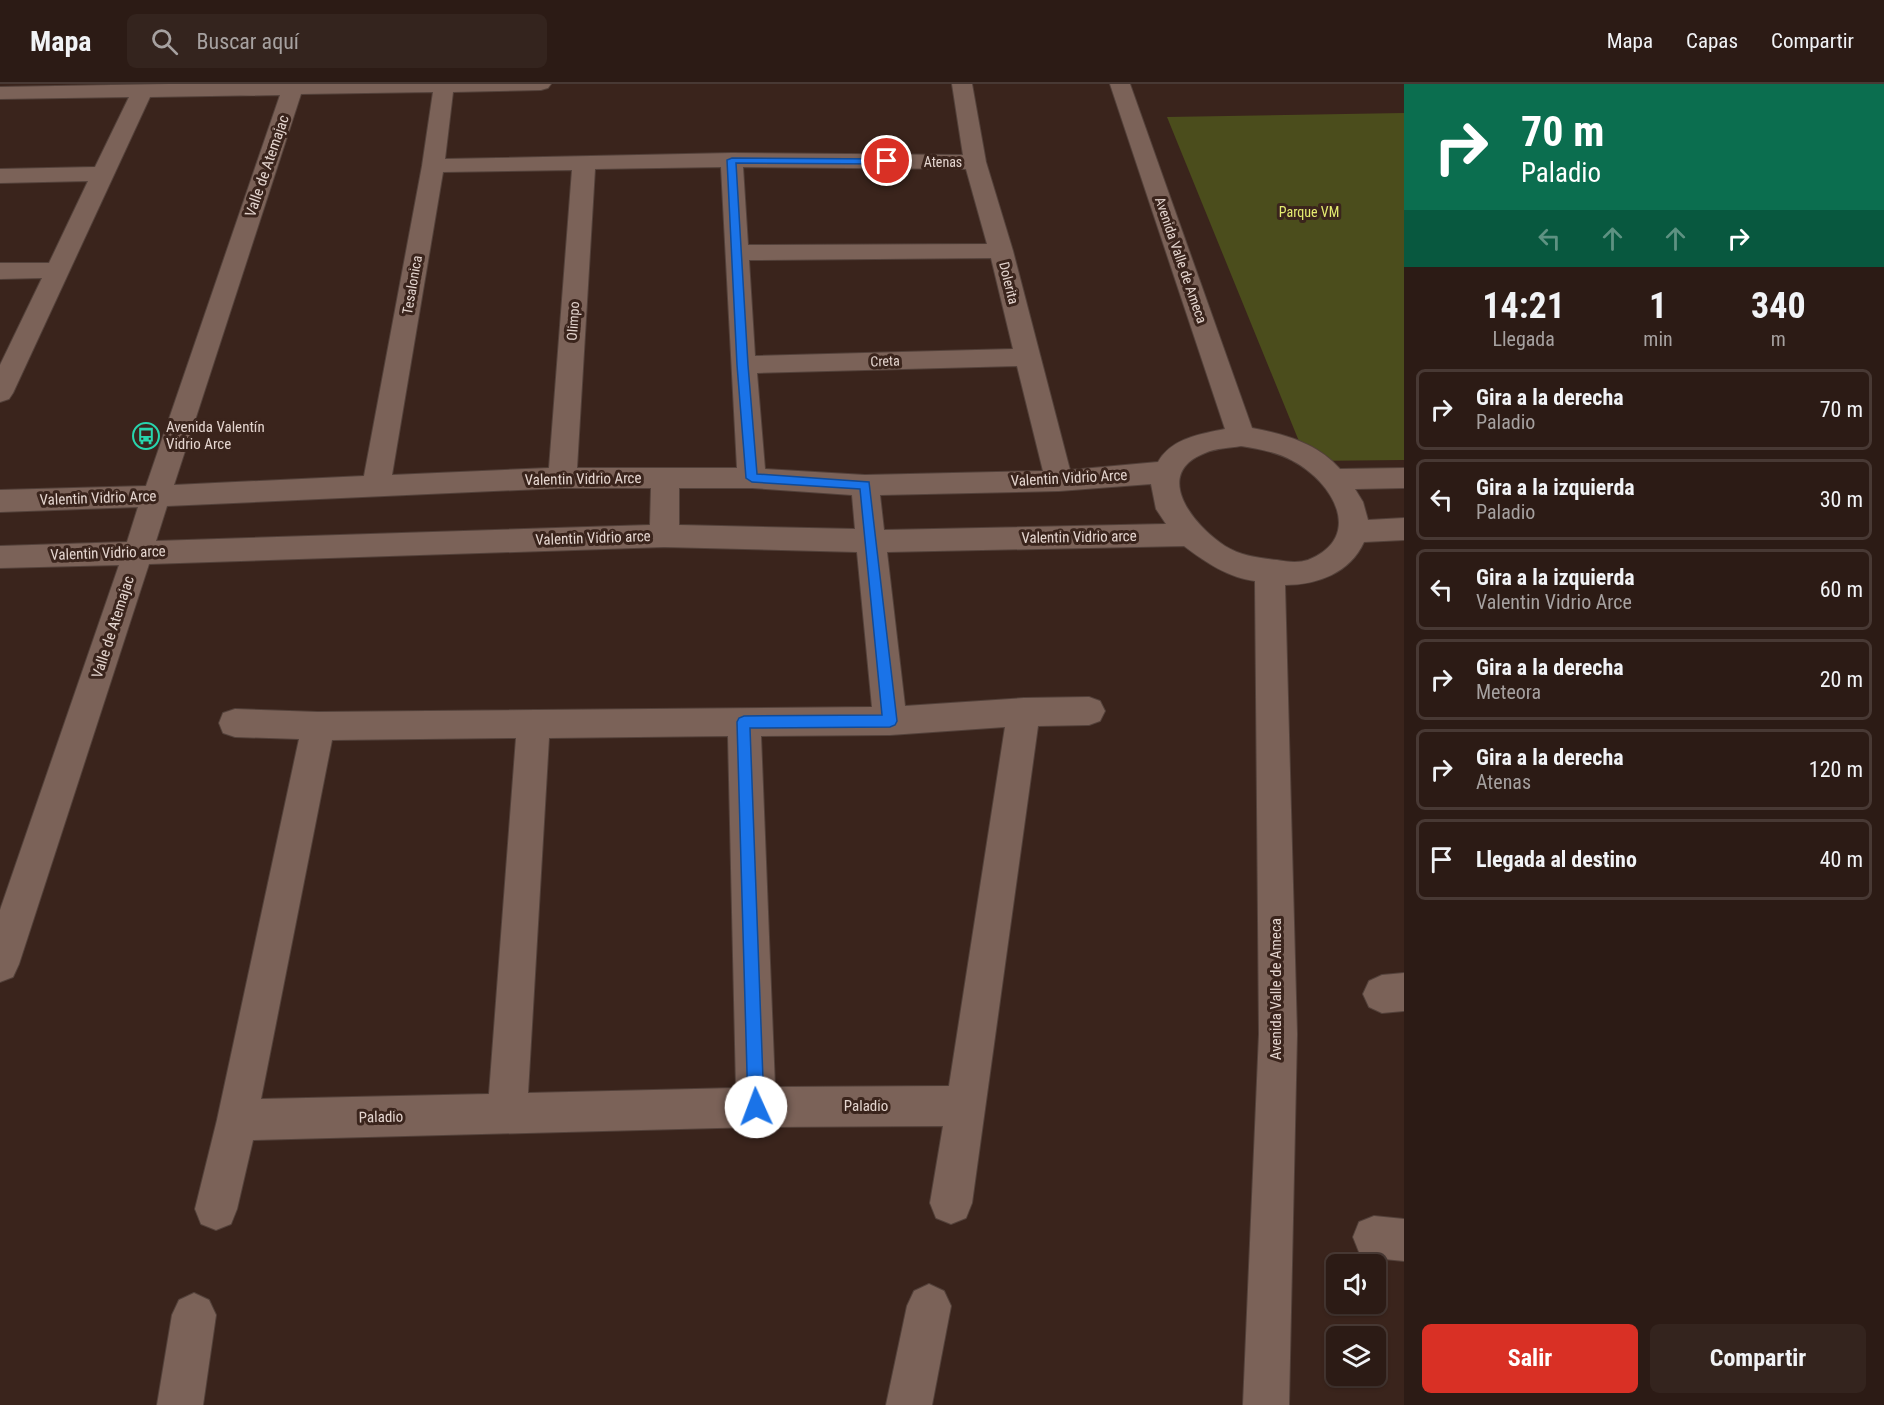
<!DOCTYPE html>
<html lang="es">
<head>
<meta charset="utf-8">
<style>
  body { margin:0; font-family:"Roboto Condensed",sans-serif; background:#34241e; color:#f1f3f6; height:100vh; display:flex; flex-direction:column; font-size:22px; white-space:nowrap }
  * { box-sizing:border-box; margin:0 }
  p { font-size:20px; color:#a6a1a0 }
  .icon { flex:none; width:33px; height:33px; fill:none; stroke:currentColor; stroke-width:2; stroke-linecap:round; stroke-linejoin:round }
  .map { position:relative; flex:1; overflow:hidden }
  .details { display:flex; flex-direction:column; background:#2c1b15; width:480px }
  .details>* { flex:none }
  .guide { background:#0b6e4f; color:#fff; overflow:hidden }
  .tools { position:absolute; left:1326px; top:1170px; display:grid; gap:12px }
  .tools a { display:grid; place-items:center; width:60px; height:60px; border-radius:9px; background:#2c1b15; box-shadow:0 2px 4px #0004,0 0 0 2px #483934; font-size:30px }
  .pin { position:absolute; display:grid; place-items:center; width:51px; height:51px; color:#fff; margin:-26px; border:3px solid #fff; border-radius:50%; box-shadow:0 2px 6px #0007 }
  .me { position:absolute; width:66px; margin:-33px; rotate:358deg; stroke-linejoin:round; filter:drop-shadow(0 0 4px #0008) }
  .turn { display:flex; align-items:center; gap:21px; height:126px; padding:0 18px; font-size:27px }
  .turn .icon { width:78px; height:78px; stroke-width:2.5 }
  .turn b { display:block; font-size:42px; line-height:51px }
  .lanes { display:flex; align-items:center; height:57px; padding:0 18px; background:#0003; justify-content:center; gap:30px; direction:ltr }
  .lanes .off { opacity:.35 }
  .eta { display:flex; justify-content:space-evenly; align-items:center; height:102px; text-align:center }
  .eta b { font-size:36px; font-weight:700; line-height:42px }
  .button { display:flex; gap:12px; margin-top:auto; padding:12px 18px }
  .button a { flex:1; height:69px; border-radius:9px; background:#d93025; color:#fff; font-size:24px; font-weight:700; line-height:69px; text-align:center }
  .button a+a { background:#34241e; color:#f1f3f6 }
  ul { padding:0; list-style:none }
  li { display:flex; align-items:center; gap:18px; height:81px; margin:0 12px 9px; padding:0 6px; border:3px solid #483934; border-radius:9px }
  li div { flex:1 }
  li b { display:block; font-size:22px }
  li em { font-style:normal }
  header { display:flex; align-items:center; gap:36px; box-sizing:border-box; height:84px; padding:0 30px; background:#2c1b15; border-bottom:2px solid #483934 }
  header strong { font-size:28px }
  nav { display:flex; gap:33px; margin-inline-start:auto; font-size:21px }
  .search { width:420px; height:54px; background:#34241e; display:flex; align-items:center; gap:15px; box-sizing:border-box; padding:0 21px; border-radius:9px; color:#a6a1a0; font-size:22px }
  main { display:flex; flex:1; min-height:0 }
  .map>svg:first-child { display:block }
  .green { fill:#4b4d1c }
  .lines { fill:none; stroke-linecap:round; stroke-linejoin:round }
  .street-casing { stroke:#53413a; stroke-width:2 }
  .street { fill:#7b6258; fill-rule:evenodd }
  .route { fill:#1a73e8; stroke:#114b97; stroke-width:1.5 }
  .labels { text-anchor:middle; stroke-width:6; stroke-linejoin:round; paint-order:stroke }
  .far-street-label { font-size:14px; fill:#e4d5cf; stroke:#3a241c }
  .far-park-label { font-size:14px; fill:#e4eb70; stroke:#3a241c }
  .street-label { font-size:15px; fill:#e4d5cf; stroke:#3a241c }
  .poi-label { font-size:15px; fill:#e4d5cf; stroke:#3a241c; text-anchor:start }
</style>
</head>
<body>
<header>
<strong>Mapa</strong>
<div class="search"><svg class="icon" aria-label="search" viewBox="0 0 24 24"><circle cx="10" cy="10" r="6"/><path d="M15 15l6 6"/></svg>Buscar aquí</div>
<nav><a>Mapa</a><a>Capas</a><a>Compartir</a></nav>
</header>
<main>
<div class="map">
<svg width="1404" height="1321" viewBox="0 0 1404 1321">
  <rect width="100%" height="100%" fill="#3a241c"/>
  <path class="green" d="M 1404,29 L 1404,376 L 1307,377 L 1167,33 Z"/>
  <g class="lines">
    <defs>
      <g id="street">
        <path d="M 168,0 L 551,0 L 548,4 L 541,6 L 453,8 L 445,75 L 732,69 L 963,71 L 952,0 L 972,0 L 986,78 L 1013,167 L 1070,386 L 1158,378 C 1171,354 1201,350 1225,345 L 1110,0 L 1130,0 L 1252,344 C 1284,350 1317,359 1340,385 L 1404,384 L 1404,404 L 1355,405 L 1363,418 L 1368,436 L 1404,434 L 1404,456 L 1364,458 C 1350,489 1317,501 1285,501 L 1297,950 L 1289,1321 L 1243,1321 L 1259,950 L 1255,497 C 1229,494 1205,478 1184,462 L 887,468 L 905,622 L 1024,614 L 1089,613 L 1100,617 L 1105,627 L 1100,637 L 1089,641 L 1038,642 L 972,1119 L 966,1134 L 951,1140 L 936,1134 L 930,1119 L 943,1042 L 756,1043 L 253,1056 L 237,1125 L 231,1140 L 216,1146 L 201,1140 L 195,1125 L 217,1036 L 299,655 L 235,653 L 223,649 L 219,639 L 223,629 L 235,625 L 318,628 L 872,623 L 857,468 L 664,463 L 149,480 L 19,880 L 13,893 L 0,898 L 0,826 L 119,481 L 0,484 L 0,462 L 127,458 L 138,423 L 0,428 L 0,406 L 146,402 L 280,11 L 150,13 L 13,309 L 9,315 L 0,318 L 0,281 L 42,194 L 0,195 L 0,179 L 49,179 L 88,97 L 0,99 L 0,85 L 95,83 L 129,13 L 0,15 L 0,3 ZM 433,8 L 422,82 L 364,392 L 174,401 L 301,10 ZM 721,83 L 737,384 L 577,384 L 595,85 ZM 743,83 L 966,85 L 987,160 L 748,161 ZM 572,86 L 549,384 L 392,391 L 443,88 ZM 991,174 L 1013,265 L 755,272 L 749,176 ZM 1017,282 L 1043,387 L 865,391 L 765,385 L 757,289 ZM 1241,362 C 1259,365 1277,368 1293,377 C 1333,398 1365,453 1308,476 C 1299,479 1287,478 1277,476 C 1259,474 1241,472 1225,462 C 1194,442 1151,390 1205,369 C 1216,364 1230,364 1241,362 ZM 1151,400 L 1156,425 L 1166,440 L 884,446 L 880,411 L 1059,407 ZM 562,404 L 651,404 L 650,441 L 156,457 L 167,422 ZM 679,404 L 752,404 L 852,411 L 855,445 L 679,441 ZM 1005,643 L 949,1002 L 775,1003 L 761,652 L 890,651 ZM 728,652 L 736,1004 L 528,1009 L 549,654 ZM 516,654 L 489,1010 L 261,1015 L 332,656 Z"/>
        <path d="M 1404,889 L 1404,927 L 1382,929 L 1369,923 L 1363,910 L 1369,897 L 1382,891 Z"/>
        <path d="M 1374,1132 L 1404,1135 L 1404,1177 L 1374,1174 L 1359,1168 L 1353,1153 L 1359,1138 Z"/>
        <path d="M 929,1200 L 944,1207 L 951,1222 L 932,1321 L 886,1321 L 907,1222 L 914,1207 Z"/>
        <path d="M 194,1209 L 209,1216 L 216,1231 L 203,1321 L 157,1321 L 172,1231 L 179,1216 Z"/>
      </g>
    </defs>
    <use href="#street" class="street-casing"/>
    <use href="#street" class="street"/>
  </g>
  <path class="route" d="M 732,74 L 887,75 L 891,77 L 887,80 L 736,79 L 748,281 L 757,390 L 869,398 L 897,637 L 895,641 L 890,643 L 750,644 L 764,1023 L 762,1029 L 756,1031 L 750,1029 L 748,1023 L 737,638 L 739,634 L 744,632 L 882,631 L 860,405 L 752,398 L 746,394 L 737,281 L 727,76 Z"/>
  <defs>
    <symbol id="bus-ring" viewBox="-11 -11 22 22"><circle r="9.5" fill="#3a241c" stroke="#28d5ad" stroke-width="1.5"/><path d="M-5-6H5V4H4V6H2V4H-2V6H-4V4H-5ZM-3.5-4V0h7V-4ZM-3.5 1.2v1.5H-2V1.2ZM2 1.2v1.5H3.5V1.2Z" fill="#28d5ad"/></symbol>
  </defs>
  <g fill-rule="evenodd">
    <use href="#bus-ring" x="131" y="337" width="30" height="30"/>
  </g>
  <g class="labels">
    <g class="far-street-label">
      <text x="943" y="83">Atenas</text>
      <text transform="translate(1181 176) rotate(71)" y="5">Avenida Valle de Ameca</text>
      <text transform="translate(1009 199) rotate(76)" y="5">Dolerita</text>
      <text transform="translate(412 201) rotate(-80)" y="5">Tesalonica</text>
      <text transform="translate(573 237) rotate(-86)" y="5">Olimpo</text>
      <text transform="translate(885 277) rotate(-2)" y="5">Creta</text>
    </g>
    <g class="far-park-label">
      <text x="1309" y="133">Parque VM</text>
    </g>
    <g class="street-label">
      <text transform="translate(267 82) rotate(-71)" y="5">Valle de Atemajac</text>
      <text transform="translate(1069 394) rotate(-3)" y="5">Valentin Vidrio Arce</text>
      <text transform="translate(583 395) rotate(-1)" y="5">Valentin Vidrio Arce</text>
      <text transform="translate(98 414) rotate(-2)" y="5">Valentin Vidrio Arce</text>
      <text transform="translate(1079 453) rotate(-1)" y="5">Valentin Vidrio arce</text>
      <text transform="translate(593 454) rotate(-2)" y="5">Valentin Vidrio arce</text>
      <text transform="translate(108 469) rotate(-2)" y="5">Valentin Vidrio arce</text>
      <text transform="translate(113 543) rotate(-72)" y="5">Valle de Atemajac</text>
      <text transform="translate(1276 905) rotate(-90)" y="5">Avenida Valle de Ameca</text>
      <text x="866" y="1027">Paladio</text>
      <text transform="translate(381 1033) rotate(-1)" y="5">Paladio</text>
    </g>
    <g class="poi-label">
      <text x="166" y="348">Avenida Valentín<tspan x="166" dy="17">Vidrio Arce</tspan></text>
    </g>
  </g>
</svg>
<div class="tools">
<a><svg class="icon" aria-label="sound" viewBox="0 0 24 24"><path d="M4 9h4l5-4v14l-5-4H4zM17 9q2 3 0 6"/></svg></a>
<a><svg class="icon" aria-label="layers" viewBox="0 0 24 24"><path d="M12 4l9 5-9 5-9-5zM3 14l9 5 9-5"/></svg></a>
</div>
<div class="pin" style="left:887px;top:77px;background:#d93025"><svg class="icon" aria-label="arrive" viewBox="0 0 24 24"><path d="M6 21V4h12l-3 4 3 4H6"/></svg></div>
<svg class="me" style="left:756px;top:1023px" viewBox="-20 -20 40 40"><circle r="19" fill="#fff"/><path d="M0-13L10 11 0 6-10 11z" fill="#1a73e8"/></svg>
</div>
<section class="details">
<div class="guide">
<div class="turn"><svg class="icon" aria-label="right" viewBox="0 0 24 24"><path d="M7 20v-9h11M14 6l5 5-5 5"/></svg><div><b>70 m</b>Paladio</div></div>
<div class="lanes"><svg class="icon off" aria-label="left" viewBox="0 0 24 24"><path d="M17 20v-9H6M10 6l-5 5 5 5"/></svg><svg class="icon off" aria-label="ahead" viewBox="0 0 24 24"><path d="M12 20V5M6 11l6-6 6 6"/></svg><svg class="icon off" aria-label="ahead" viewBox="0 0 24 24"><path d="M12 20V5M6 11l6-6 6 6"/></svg><svg class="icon" aria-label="right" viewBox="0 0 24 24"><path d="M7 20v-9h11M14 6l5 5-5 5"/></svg></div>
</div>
<div class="eta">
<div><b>14:21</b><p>Llegada</p></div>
<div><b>1</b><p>min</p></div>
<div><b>340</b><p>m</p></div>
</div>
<ul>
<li><svg class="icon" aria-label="right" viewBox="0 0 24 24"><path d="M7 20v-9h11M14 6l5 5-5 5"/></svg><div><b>Gira a la derecha</b><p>Paladio</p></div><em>70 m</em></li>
<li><svg class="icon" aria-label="left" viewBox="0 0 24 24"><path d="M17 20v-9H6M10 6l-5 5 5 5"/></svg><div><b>Gira a la izquierda</b><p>Paladio</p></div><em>30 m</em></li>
<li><svg class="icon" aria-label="left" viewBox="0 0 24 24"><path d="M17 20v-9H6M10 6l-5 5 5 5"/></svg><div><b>Gira a la izquierda</b><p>Valentin Vidrio Arce</p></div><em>60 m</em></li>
<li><svg class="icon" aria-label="right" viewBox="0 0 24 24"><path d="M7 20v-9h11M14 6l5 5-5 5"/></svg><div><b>Gira a la derecha</b><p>Meteora</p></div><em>20 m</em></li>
<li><svg class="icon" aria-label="right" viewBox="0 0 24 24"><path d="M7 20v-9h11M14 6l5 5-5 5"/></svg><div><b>Gira a la derecha</b><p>Atenas</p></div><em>120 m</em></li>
<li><svg class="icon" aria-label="arrive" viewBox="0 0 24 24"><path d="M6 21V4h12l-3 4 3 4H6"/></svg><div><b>Llegada al destino</b></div><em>40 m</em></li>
</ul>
<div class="button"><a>Salir</a><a>Compartir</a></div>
</section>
</main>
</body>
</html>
